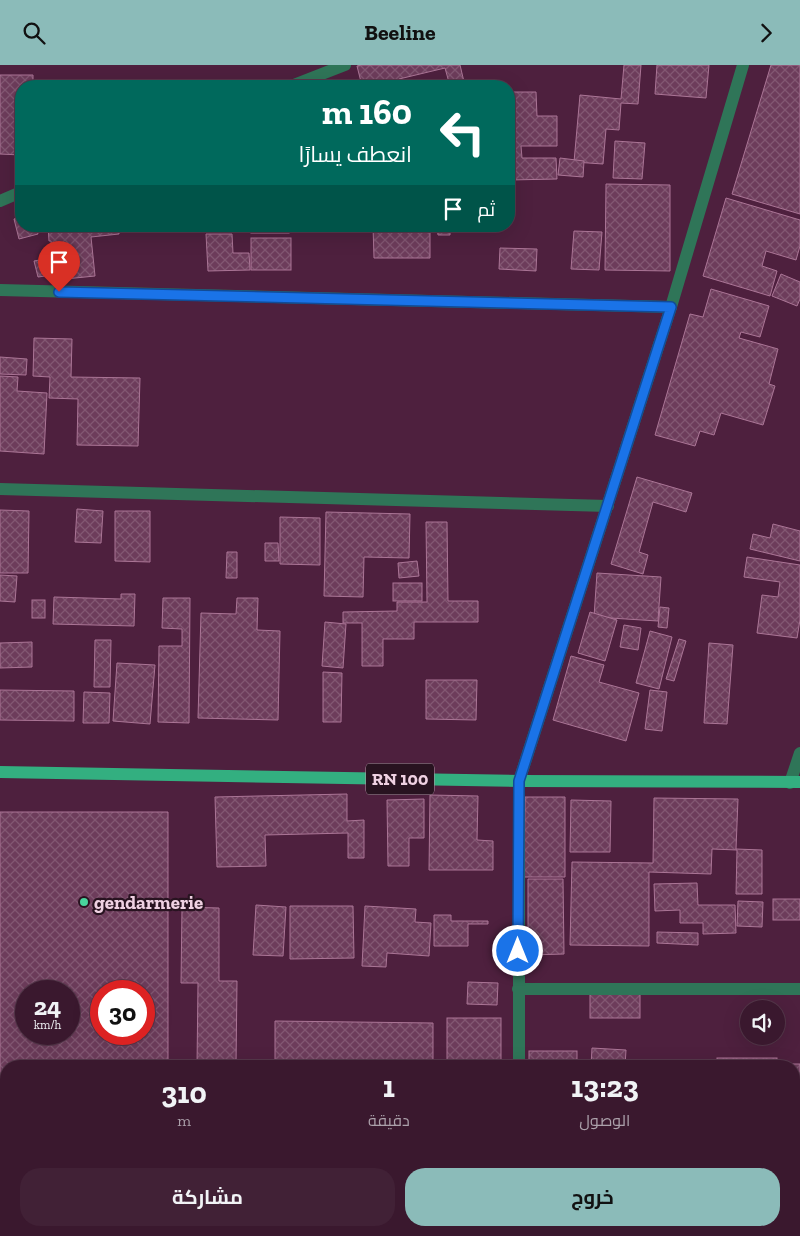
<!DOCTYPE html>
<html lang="ar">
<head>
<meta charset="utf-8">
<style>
  body { margin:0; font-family:"Zilla Slab",Cairo,serif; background:#412136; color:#f1f3f6; direction:rtl; height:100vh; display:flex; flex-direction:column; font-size:19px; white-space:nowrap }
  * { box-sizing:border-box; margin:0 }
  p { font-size:16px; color:#aba0aa }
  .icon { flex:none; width:28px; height:28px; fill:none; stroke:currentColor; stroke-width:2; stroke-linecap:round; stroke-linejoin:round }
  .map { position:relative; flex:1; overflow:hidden; direction:ltr }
  .sheet { position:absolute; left:0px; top:995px; width:800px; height:176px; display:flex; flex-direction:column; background:#3a182e; border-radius:20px 20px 0 0; box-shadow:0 5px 20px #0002,0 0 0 1px #54374a; direction:rtl }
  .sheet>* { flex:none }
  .banner { position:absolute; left:15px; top:15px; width:500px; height:152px; border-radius:20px; box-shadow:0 5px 20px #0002,0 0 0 1px #54374a; direction:rtl; background:#00695c; color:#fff; overflow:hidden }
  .controls { position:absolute; left:740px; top:935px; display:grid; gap:10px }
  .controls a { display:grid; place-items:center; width:45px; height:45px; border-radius:50%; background:#3a182e; box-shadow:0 5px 20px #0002,0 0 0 1px #54374a; font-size:25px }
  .speed { position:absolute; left:15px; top:915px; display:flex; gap:10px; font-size:25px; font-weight:700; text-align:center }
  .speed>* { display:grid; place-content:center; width:65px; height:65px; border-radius:50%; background:#3a182e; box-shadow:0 5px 20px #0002,0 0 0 1px #54374a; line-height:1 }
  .speed small { font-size:12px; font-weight:400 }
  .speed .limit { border:8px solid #d22; background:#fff; color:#111 }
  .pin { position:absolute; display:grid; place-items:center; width:42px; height:42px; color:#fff; margin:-51px -21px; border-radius:50% 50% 50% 0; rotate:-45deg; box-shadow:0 0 5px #0007 }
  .pin .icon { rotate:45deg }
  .me { position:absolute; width:55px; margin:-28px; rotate:0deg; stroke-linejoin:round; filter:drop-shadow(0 0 4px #0008) }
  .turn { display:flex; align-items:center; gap:18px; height:105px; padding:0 20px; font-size:22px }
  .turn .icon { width:65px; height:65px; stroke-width:2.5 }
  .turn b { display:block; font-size:35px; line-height:42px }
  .then { display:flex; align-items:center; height:48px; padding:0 20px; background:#0003; gap:10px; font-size:19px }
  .eta { display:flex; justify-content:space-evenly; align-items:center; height:85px; text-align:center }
  .eta b { font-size:30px; font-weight:700; line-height:35px }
  .primary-button { display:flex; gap:10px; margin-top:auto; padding:10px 20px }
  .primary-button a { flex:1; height:58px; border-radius:20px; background:#8bbbb9; color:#111; font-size:20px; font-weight:700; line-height:58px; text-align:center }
  .primary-button a+a { background:#412136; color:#f1f3f6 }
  header { display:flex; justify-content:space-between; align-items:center; height:65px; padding:0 20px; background:#8bbbb9; color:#111; font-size:22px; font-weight:700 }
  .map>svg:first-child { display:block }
  .building { fill:url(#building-cross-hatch); stroke:#ab7596; fill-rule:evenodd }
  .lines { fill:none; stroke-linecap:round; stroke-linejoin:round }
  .street { stroke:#2f7558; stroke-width:12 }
  .primary { stroke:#33af80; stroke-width:12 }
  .route-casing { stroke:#114b97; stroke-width:12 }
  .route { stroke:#1a73e8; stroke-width:9 }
  .poi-dot { fill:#49d49d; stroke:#281320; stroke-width:2 }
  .labels { text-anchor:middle; stroke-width:4.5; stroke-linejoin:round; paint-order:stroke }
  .shield { fill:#281320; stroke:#b398a8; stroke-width:1 }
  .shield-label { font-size:18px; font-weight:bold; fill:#efd1e2 }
  .poi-label { font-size:19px; font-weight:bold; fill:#efd1e2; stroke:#281320; text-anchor:start }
</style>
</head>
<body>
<header><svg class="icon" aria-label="forward" viewBox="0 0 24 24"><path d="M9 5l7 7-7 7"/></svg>Beeline<svg class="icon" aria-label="search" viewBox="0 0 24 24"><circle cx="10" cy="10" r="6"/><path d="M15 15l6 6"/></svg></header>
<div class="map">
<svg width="800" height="1171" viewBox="0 0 800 1171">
  <defs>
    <pattern id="building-cross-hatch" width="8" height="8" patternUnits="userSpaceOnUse" patternTransform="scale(1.25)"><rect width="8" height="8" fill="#6d3c5b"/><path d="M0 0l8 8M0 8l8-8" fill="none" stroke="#825772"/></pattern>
  </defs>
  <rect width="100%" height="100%" fill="#4e203e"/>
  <g class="building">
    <path d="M 361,0 L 460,0 L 465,21 L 450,21 L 445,3 L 399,14 L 401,21 L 362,21 L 357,1 Z"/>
    <path d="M 624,0 L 641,0 L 638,39 L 621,38 L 619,65 L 606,64 L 603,99 L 574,97 L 580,30 L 621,34 Z"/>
    <path d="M 657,0 L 709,0 L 706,33 L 655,29 Z"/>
    <path d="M 771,0 L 800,0 L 800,149 L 732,129 Z"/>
    <path d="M 0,10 L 33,10 L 33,21 L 21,21 L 21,90 L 0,89 Z"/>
    <path d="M 509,27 L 536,27 L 537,51 L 557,51 L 557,81 L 521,81 L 522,93 L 556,93 L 557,114 L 509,115 Z"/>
    <path d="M 615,76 L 645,78 L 642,114 L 613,113 Z"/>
    <path d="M 560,93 L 584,96 L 583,112 L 558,110 Z"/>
    <path d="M 606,119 L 670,120 L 670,206 L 605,205 Z"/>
    <path d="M 726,133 L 800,155 L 800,181 L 796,195 L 766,186 L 762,201 L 777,206 L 770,231 L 703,211 Z"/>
    <path d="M 21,152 L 21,161 L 36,161 L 38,169 L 19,174 L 14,154 Z"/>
    <path d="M 48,161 L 119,161 L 119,169 L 91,172 L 95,211 L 55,215 L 51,176 L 49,176 Z"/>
    <rect x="251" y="161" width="38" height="7"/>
    <path d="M 373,161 L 430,161 L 430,193 L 374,193 Z"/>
    <path d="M 437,161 L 450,161 L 450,170 L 438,170 Z"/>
    <path d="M 574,166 L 602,167 L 599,205 L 571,204 Z"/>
    <path d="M 206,169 L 232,169 L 233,188 L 249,188 L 250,205 L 208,206 Z"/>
    <rect x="251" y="173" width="40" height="32"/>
    <path d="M 500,183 L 537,184 L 536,206 L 499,204 Z"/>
    <path d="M 50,193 L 53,210 L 38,212 L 34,196 Z"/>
    <path d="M 781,209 L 800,217 L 800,234 L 797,241 L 772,231 Z"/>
    <path d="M 711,224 L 769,241 L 760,272 L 741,267 L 739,273 L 778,284 L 769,319 L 775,321 L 763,360 L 721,348 L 714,370 L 700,366 L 695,381 L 655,370 L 690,249 L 703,252 Z"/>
    <path d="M 34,273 L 72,274 L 71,312 L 140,313 L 138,381 L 77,380 L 78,334 L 49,333 L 50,312 L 33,311 Z"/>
    <path d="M 0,292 L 27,294 L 26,310 L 0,309 Z"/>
    <path d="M 0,311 L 18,312 L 17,326 L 47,328 L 44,389 L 0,386 Z"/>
    <path d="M 637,412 L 692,428 L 686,447 L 653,437 L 639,487 L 648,490 L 643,509 L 611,499 Z"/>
    <path d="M 77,444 L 103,446 L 101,478 L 75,477 Z"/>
    <path d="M 0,445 L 29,446 L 28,508 L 0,508 Z"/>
    <path d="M 115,446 L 150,446 L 150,497 L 115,496 Z"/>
    <path d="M 326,447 L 410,449 L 409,493 L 364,492 L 363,532 L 324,531 Z"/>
    <path d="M 280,452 L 320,453 L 320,500 L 280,499 Z"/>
    <path d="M 426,457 L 447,457 L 448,536 L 478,536 L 478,557 L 414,557 L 414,574 L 383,574 L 383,601 L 362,601 L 362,558 L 343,558 L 343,547 L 397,546 L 397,537 L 427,537 Z"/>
    <path d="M 773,459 L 800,466 L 800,496 L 750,484 L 753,469 L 770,473 Z"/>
    <path d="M 265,478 L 278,478 L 279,496 L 265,496 Z"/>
    <path d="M 227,487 L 237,487 L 237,513 L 226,513 Z"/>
    <path d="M 747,492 L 800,500 L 800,555 L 797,573 L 757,568 L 762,530 L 778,532 L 780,517 L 744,512 Z"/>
    <path d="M 417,496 L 419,511 L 399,513 L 398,498 Z"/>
    <path d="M 597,508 L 661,512 L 658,556 L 594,552 Z"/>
    <path d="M 0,510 L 17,511 L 15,537 L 0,536 Z"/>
    <rect x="393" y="518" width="29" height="18"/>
    <path d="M 121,529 L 135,529 L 134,561 L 53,559 L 54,532 L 121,534 Z"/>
    <path d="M 163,533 L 190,533 L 189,658 L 158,657 L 159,581 L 182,581 L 182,564 L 162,563 Z"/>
    <path d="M 237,533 L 258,533 L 257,565 L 280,566 L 278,655 L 198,653 L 201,548 L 236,549 Z"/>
    <rect x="32" y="535" width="13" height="18"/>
    <path d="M 660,542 L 669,543 L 667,563 L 658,562 Z"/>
    <path d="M 590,547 L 617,555 L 605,596 L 578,588 Z"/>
    <path d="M 325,557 L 346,559 L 343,603 L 322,601 Z"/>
    <path d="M 624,560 L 641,563 L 638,585 L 620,582 Z"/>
    <path d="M 650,566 L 672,572 L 659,624 L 636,618 Z"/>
    <path d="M 679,574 L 686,576 L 674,616 L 666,614 Z"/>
    <path d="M 95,575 L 111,575 L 110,622 L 94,622 Z"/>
    <path d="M 32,577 L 32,602 L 0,603 L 0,578 Z"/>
    <path d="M 709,578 L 733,580 L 727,659 L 704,658 Z"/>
    <path d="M 571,591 L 604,600 L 599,617 L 639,628 L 626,676 L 553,655 Z"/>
    <path d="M 117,598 L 155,600 L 150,659 L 113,656 Z"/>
    <path d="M 323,607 L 342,608 L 341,657 L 323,657 Z"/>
    <path d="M 426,615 L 477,615 L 476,655 L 426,654 Z"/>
    <path d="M 0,625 L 74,626 L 74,656 L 0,655 Z"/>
    <path d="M 650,625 L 667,627 L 662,666 L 645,664 Z"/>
    <path d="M 84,627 L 110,628 L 109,658 L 83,658 Z"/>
    <path d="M 347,729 L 347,756 L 364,755 L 364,793 L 348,793 L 348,768 L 265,770 L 266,801 L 217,802 L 215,732 Z"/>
    <path d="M 430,730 L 478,731 L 477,775 L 493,776 L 493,805 L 429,805 Z"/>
    <path d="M 525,732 L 565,732 L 565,812 L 524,812 Z"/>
    <path d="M 654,733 L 738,734 L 736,784 L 762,785 L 762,829 L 736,829 L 737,785 L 712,784 L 711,809 L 649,807 L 649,881 L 570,880 L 572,797 L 653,798 Z"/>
    <path d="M 424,734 L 424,773 L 409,773 L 409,801 L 388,801 L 387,735 Z"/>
    <path d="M 571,735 L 611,736 L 610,787 L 570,787 Z"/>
    <path d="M 0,747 L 168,747 L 168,1001 L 6,1001 L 6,1100 L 0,1100 ZM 26,926 L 69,926 L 69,969 L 26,969 ZM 101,926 L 144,926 L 144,969 L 101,969 Z"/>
    <path d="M 528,814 L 563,814 L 564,889 L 528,890 Z"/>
    <path d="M 697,818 L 698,840 L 735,840 L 736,868 L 703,869 L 703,858 L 680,858 L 680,845 L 655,846 L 654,819 Z"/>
    <rect x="773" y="834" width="27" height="21"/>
    <path d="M 738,836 L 763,837 L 762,862 L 737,861 Z"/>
    <path d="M 256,840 L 286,842 L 283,891 L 253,890 Z"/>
    <path d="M 290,841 L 353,841 L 354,893 L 290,894 Z"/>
    <path d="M 365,841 L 416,844 L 415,857 L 431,858 L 429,891 L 387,888 L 386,902 L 362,901 Z"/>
    <path d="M 182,842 L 219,843 L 219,916 L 237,916 L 236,1001 L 197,1001 L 198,918 L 181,918 Z"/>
    <path d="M 434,850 L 451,850 L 451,856 L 488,856 L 488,859 L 468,859 L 468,881 L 434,881 Z"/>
    <path d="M 657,867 L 698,868 L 698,880 L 657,878 Z"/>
    <path d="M 468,917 L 498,918 L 497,940 L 467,939 Z"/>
    <rect x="590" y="928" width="50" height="25"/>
    <rect x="447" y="953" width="54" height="48"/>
    <path d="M 275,956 L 433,958 L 433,1001 L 275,1001 Z"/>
    <path d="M 592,983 L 626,985 L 625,1001 L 591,1001 Z"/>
    <rect x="529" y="986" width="48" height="15"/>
    <rect x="717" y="993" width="60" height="8"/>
    <path d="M 782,999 L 800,999 L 800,1035 L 794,1035 L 794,1001 L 782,1001 Z"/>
    <path d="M 0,1157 L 6,1158 L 6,1165 L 34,1165 L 34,1171 L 0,1171 Z"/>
    <path d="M 64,1165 L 267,1165 L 266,1171 L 64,1171 Z"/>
    <rect x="389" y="1165" width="109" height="6"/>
    <rect x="615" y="1165" width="89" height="6"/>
    <rect x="736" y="1165" width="40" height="6"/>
  </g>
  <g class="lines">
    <g class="street">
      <path d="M 291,21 L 345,0"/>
      <path d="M 0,136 L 21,127"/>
      <path d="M 0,225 L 671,242"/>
      <path d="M 0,424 L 608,441"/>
      <path d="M 790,718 L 800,688"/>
      <path d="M 518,924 L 800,924"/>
      <path d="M 519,1001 L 519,716 L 671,242 L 743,0"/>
      <path d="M 794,1122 L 800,1122"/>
      <path d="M 520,1165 L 520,1171"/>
    </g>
    <path class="primary" d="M 0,707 L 519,716 L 800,717"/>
  </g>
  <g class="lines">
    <defs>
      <path id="route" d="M 59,227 L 671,242 L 519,716 L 518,886"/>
    </defs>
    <use href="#route" class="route-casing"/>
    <use href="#route" class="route"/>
  </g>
  <circle class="poi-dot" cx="84" cy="837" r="5"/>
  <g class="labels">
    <rect class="shield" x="366" y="698.5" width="68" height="31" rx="4"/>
    <g class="shield-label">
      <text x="400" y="720">RN 100</text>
    </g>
    <g class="poi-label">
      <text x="94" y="844">gendarmerie</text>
    </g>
  </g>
</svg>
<div class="controls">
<a><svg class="icon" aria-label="sound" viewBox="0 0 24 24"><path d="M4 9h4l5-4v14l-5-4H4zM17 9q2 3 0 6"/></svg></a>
</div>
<div class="speed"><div>24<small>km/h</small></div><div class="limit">30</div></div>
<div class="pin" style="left:59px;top:227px;background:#d93025"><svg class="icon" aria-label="arrive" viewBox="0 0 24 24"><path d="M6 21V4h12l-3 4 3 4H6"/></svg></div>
<svg class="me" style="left:518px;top:886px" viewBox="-20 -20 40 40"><circle r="17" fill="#1a73e8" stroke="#fff" stroke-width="3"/><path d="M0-11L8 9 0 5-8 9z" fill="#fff"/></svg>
<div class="banner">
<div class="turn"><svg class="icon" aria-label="left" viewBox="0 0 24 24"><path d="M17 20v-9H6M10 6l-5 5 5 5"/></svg><div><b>160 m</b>انعطف يسارًا</div></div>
<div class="then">ثم<svg class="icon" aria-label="arrive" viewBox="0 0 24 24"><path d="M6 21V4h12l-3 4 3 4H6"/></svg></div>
</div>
<section class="sheet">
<div class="eta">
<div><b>13:23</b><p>الوصول</p></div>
<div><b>1</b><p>دقيقة</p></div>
<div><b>310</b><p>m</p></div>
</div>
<div class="primary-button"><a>خروج</a><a>مشاركة</a></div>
</section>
</div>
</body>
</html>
